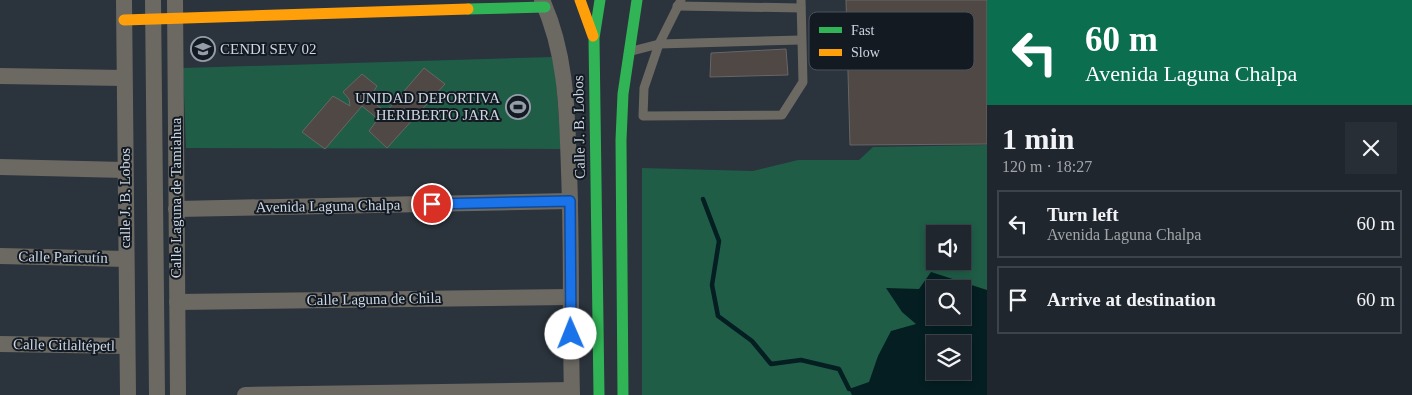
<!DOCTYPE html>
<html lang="en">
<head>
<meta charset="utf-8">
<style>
  body { margin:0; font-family:"Times New Roman",serif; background:#282e35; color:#f1f3f6; height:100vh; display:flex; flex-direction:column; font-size:19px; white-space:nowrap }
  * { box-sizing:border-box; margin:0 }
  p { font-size:16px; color:#a2a5aa }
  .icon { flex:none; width:28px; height:28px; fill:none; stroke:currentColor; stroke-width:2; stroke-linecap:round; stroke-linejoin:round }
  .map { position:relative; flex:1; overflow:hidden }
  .drawer { display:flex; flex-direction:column; background:#20262d; width:425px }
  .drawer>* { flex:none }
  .top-card { background:#0b6e4f; color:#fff; overflow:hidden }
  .fabs { position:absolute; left:926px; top:225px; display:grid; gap:10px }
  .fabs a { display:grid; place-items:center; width:45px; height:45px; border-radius:0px; background:#20262d; box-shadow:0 2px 8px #0003,0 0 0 1px #3d4349; font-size:25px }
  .pin { position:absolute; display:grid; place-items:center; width:42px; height:42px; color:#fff; margin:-21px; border:2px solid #fff; border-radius:50%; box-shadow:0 1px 5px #0007 }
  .me { position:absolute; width:55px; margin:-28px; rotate:359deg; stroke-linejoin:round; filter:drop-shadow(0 0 4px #0008) }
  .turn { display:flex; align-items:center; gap:18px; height:105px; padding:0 15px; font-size:22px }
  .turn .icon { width:65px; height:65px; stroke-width:2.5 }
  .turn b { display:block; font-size:35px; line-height:42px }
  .round { display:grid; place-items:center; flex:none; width:52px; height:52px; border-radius:0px; background:#282e35 }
  .headline { display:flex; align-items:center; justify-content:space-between; height:85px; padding:0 15px }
  h1 { font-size:30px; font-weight:700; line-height:38px }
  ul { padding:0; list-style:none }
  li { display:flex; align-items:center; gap:15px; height:68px; margin:0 10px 8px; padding:0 5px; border:2px solid #3d4349; border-radius:0px }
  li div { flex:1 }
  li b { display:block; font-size:19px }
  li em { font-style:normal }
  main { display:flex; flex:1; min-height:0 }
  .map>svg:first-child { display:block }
  .green { fill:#1f5d47; fill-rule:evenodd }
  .water { fill:#041e21; fill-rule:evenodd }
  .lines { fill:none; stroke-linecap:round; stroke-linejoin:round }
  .stream { stroke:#041e21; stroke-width:4.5 }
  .building { fill:#4f4844; stroke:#686667 }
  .lane { stroke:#6c6963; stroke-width:9 }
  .street { stroke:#6c6963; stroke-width:16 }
  .fast { stroke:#30b455; stroke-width:11 }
  .slow { stroke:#ff9f0a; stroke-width:11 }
  .route-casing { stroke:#114b97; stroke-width:12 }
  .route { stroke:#1a73e8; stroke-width:9 }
  .labels { text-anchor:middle; stroke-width:4; stroke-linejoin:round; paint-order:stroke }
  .poi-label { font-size:15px; fill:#cdd6e2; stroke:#131a22; text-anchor:start }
  .street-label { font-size:15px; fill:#cdd6e2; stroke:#131a22 }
  .key { fill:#131a22; stroke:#4b525c; stroke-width:1 }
  .key-label { font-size:14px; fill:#cdd6e2 }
</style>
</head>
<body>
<main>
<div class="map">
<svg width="987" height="395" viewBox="0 0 987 395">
  <rect width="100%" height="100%" fill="#2b333c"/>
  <g class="green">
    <path d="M 552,57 L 556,80 L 561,149 L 186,148 L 183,68 Z"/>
    <path d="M 987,145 L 987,395 L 642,395 L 642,168 L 753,171 L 798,160 L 859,160 L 873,147 ZM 935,234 L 962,234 L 962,261 L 935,261 ZM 935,289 L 962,289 L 962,316 L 935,316 ZM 935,344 L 962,344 L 962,371 L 935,371 Z"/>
  </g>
  <path class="water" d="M 931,272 L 987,290 L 987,395 L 852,395 L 849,389 L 869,382 L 878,356 L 891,331 L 916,324 L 902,312 L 886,288 L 919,289 ZM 935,289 L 962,289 L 962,316 L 935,316 ZM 935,344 L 962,344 L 962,371 L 935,371 Z"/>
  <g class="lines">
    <path class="stream" d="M 703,199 L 719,241 L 712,285 L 718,316 L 752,341 L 771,364 L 801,360 L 839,369 L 849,389"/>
  </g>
  <g class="building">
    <path d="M 846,0 L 987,0 L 987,144 L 850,145 Z"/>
    <path d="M 786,49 L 788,75 L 710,77 L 711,53 Z"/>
    <path d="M 424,68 L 445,84 L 387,148 L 369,131 L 378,119 L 362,106 L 325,149 L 302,132 L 333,96 L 350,106 L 349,99 L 343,92 L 362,74 L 377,86 L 369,99 L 386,112 Z"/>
  </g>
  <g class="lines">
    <g class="lane">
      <path d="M 681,0 L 659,44 L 644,88 L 643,116 L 782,115 L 803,82 L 801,0"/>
      <path d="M 677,6 L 801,8"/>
      <path d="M 632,51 L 659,44 L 801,40"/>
    </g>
    <g class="street">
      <path d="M 124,0 L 128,395"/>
      <path d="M 153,0 L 157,395"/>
      <path d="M 175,0 L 178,395"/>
      <path d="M 542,0 C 567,55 567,112 569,171 C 572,246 570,320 572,395"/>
      <path d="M 0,76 L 124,78"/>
      <path d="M 0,167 L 125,170"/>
      <path d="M 176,209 L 570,201"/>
      <path d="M 0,256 L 126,259"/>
      <path d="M 177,302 L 570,297"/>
      <path d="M 0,344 L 127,346"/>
      <path d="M 245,395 L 571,390"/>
    </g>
    <g class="fast">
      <path d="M 468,9 L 545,7"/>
      <path d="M 599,395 L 594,38 L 600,0"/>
      <path d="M 623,395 L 621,140 L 623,94 L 637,0"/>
    </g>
    <g class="slow">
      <path d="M 580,0 L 593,36"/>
      <path d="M 124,20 L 468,9"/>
    </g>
  </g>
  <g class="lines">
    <defs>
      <path id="route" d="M 432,204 L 570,201 L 571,334"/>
    </defs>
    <use href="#route" class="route-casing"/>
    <use href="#route" class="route"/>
  </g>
  <defs>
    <symbol id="school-ring" viewBox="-11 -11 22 22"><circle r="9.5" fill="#131a22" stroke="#949da8" stroke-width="1.5"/><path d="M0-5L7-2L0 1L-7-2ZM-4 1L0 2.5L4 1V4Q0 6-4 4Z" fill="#949da8"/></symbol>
    <symbol id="stadium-ring" viewBox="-11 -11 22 22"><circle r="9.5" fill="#131a22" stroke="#949da8" stroke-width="1.5"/><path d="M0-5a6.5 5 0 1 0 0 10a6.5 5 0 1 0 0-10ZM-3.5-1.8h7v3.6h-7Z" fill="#949da8"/></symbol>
  </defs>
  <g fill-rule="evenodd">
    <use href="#school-ring" x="189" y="35" width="28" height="28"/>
    <use href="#stadium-ring" x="504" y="93" width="28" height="28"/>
  </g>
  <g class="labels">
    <g class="poi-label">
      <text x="220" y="54">CENDI SEV 02</text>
      <text x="500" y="103" text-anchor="end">UNIDAD DEPORTIVA<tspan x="500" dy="17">HERIBERTO JARA</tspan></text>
    </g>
    <g class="street-label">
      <text transform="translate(579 127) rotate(-91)" y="5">Calle J. B. Lobos</text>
      <text transform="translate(125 198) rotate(-90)" y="5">calle J. B. Lobos</text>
      <text transform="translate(176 198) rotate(-90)" y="5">Calle Laguna de Tamiahua</text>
      <text transform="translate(328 206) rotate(-1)" y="5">Avenida Laguna Chalpa</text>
      <text transform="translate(63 257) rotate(1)" y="5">Calle Paricutín</text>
      <text transform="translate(374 299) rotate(-1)" y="5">Calle Laguna de Chila</text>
      <text transform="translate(64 345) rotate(1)" y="5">Calle Citlaltépetl</text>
    </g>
  </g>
  <rect x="809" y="12" width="165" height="58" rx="8" class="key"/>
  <rect x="819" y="27" width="23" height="6" fill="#30b455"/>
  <rect x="819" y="49" width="23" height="7" fill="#ff9f0a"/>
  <g class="key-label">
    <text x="851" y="35">Fast</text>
    <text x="851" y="57">Slow</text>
  </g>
</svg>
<div class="fabs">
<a><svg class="icon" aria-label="sound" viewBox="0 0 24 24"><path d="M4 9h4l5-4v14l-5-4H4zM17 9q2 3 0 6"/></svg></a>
<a><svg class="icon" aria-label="search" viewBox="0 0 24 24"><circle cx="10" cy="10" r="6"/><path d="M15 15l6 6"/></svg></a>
<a><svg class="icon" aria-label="layers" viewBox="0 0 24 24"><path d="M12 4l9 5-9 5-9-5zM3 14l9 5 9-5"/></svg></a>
</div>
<div class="pin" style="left:432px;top:204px;background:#d93025"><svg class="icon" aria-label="arrive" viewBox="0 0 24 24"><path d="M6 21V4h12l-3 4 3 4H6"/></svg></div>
<svg class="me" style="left:571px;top:334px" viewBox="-20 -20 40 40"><circle r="19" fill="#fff"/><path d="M0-13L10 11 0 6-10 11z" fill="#1a73e8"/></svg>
</div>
<section class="drawer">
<div class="top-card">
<div class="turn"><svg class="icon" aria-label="left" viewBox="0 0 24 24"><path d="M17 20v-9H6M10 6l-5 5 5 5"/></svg><div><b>60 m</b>Avenida Laguna Chalpa</div></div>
</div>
<div class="headline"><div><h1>1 min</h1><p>120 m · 18:27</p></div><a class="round"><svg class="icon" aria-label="close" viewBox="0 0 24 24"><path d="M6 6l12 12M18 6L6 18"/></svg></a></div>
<ul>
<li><svg class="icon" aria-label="left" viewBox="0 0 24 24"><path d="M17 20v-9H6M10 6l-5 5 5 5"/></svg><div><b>Turn left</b><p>Avenida Laguna Chalpa</p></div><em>60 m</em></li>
<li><svg class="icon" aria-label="arrive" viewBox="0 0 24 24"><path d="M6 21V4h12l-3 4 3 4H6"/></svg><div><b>Arrive at destination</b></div><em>60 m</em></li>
</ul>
</section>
</main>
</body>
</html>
